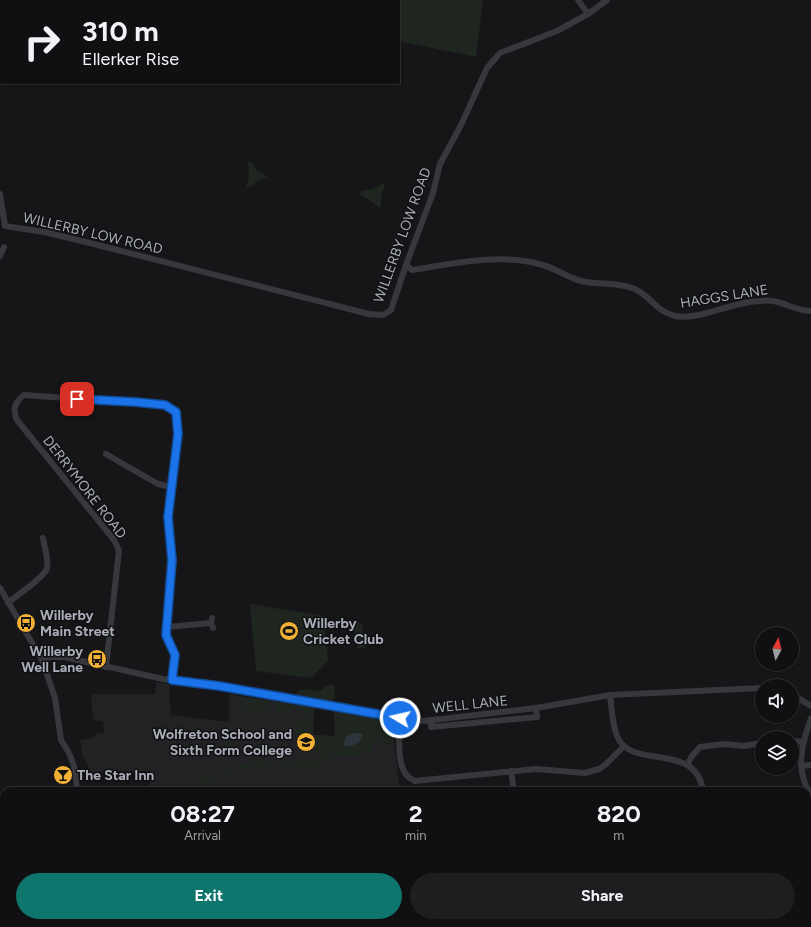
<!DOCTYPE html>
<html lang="en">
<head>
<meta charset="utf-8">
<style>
  body { margin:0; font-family:Figtree,sans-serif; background:#1e1e20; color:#f1f3f6; height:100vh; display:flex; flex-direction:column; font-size:15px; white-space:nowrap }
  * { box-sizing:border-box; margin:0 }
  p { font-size:13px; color:#9c9d9f }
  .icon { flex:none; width:22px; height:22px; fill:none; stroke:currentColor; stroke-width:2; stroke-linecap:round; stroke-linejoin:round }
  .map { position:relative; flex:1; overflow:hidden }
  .details { position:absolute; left:0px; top:787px; width:811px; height:140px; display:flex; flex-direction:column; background:#101012; border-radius:12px 12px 0 0; box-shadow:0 1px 3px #0004,0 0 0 1px #303032 }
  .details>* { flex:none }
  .hud { position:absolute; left:0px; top:0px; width:400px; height:84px; box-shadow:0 1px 3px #0004,0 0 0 1px #303032; background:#101012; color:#f1f3f6; overflow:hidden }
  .needle { width:26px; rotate:7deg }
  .controls { position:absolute; left:755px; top:627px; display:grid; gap:8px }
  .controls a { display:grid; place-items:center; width:44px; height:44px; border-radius:50%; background:#101012; box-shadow:0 1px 3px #0004,0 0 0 1px #303032; font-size:20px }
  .pin { position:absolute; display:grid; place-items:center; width:34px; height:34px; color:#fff; margin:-17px; border-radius:8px; box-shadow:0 2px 6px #0006 }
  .me { position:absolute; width:44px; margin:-22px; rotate:279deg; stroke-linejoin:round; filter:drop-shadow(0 0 3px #0008) }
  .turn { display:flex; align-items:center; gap:14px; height:84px; padding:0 16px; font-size:18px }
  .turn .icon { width:52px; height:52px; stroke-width:2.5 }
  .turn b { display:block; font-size:28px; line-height:34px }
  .eta { display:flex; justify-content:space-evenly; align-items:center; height:68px; text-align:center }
  .eta b { font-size:24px; font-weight:700; line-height:28px }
  .cta { display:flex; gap:8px; margin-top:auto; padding:8px 16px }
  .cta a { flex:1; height:46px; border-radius:24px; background:#0f766e; color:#fff; font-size:16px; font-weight:700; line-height:46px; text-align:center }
  .cta a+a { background:#1e1e20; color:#f1f3f6 }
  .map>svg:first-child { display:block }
  .built { fill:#222225 }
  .green { fill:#1e261f }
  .water { fill:#2c353c }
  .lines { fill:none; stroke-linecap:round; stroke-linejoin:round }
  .minor { stroke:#37383d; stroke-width:6 }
  .route-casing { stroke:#114b97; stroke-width:10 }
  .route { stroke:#1a73e8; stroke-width:7 }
  .labels { text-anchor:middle; stroke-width:3; stroke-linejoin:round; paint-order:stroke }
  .street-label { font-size:14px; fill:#a8adb8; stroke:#111113 }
  .poi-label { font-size:14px; font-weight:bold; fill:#a8adb8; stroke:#111113; text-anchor:start }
</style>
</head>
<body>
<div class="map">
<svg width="811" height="927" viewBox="0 0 811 927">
  <rect width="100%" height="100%" fill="#161618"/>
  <g class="built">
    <path d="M 156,682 L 169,684 L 171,715 L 229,722 L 229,694 L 314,708 L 313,735 L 335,736 L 334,711 L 373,740 L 394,744 L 400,791 L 149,791 L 150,771 L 90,772 L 87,763 L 83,757 L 80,740 L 93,738 L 96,734 L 104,733 L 103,721 L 93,720 L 91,694 L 155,694 Z"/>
    <path d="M 165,923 L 499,923 L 403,927 L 165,927 Z"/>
  </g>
  <g class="green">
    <path d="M 2,0 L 226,0 L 2,1 Z"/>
    <path d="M 300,0 L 483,0 L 476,57 L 399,41 L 399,1 Z"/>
    <path d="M 248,162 L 252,162 L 257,171 L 265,175 L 268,178 L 262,179 L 246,189 L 249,176 Z"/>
    <path d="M 386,182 L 381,196 L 381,207 L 379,208 L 371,201 L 360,195 L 361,191 L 373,189 Z"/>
    <path d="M 250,604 L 324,616 L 328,661 L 311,678 L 256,671 Z"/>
    <path d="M 355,622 L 362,623 L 365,648 L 357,648 L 354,626 Z"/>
    <path d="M 331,684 L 334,686 L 335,694 L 334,699 L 329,702 L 321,700 L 318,698 L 297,695 L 297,692 C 305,688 312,690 321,691 L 326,685 Z"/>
    <path d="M 229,694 L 232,694 L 230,703 L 232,751 L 234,754 L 231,758 L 231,772 L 228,775 L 211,780 L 208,784 L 205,785 L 205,788 L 202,788 L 199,791 L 189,791 L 203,777 L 226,773 L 230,767 Z"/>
    <path d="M 245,697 L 271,701 L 270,708 L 268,710 L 245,710 L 242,706 L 244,698 Z"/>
    <path d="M 277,702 L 309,707 L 304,753 L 301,757 L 301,753 L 303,752 L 303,737 L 298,737 L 298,734 L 296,733 L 279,734 L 278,738 L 278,729 L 279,729 L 279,732 L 296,732 L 296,720 L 299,720 L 299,718 L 305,719 L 307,711 L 292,709 L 290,709 L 290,712 L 277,713 L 277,725 L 276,707 Z"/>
    <path d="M 310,708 L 314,708 L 313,735 L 335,736 L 334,711 L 391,721 L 394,744 L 373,740 L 371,754 L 326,758 L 322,760 L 318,758 L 308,734 Z"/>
    <path d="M 317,760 L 321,762 L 322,786 L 319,786 L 318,767 L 280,767 L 280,762 Z"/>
    <path d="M 271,762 L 271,768 L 239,769 L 239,763 Z"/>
    <rect x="165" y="923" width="69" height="4"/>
  </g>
  <path class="water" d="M 354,733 L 362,734 L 363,736 L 359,742 L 352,746 L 345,746 L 344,743 C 345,737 348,734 354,733 Z"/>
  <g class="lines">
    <g class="minor">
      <path d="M 578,0 L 588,14"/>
      <path d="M 0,194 L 5,226 L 44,232 L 86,242 L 369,314 L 383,315 L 391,310 L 406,265 L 433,193 L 440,164 L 461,125 L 487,68 L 500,53 L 557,31 L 588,14 L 607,0"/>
      <path d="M 0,256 L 4,247"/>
      <path d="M 406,265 L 412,270 C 451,264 500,253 539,264 C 554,267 566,277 581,281 C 598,285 618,282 635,289 C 650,296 657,312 675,316 C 694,320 721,308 740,304 C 747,302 754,301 761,301 C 781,298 792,311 811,311"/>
      <path d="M 106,454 L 158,484 L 171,487"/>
      <path d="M 0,588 L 42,660 L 55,698 L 61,740 L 69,753 L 75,769 L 77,791"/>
      <path d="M 8,603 C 16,596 45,577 47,568 C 49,561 44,545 43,538"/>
      <path d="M 212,618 L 211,623 L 213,628"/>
      <path d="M 167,627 L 211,623"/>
      <path d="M 42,660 L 50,657 L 64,657 L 163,679 L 197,682 L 387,716 L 424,721 L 536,708 L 610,695 L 762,688"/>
      <path d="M 106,667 L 119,550 L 114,540 L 17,420 C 12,409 15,402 24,395 L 165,405 L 176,412 L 178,434 L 168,517 L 172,560 L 166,635 L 175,655 L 172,680"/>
      <path d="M 792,694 L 811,706"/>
      <path d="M 610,695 C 612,709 612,726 618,738 C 633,770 696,741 703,791"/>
      <path d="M 401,718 C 399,732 397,761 405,773 C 407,777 411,779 415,781 L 536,769 L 585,773 L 599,769 L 605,765 L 624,746"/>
      <path d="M 811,718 C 801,746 795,769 811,796"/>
      <path d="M 431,720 L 431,727 L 537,717 L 536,708"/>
      <path d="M 792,741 L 803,742"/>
      <path d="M 687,765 L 692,756 L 700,747 L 724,744 L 744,746 L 762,743"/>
      <path d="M 801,766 L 811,765"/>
      <path d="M 511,771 L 514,791"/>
      <path d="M 0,850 L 4,853"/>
      <path d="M 807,875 L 811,872"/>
      <path d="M 0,916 L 4,911"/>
      <path d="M 790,923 L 790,927"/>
      <path d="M 69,927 L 69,923"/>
    </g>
  </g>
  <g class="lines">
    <defs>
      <path id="route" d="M 77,399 L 135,402 L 165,405 L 176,412 L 178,434 L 168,517 L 172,560 L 166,635 L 175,655 L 172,680 L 219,686 L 400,718"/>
    </defs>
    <use href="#route" class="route-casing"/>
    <use href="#route" class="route"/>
  </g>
  <defs>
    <symbol id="bus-disc" viewBox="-11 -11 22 22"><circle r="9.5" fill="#f2b134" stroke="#111113"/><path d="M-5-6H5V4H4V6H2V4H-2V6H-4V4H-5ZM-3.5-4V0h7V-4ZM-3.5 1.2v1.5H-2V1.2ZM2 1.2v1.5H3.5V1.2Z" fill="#111"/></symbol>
    <symbol id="stadium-disc" viewBox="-11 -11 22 22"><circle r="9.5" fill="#f2b134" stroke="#111113"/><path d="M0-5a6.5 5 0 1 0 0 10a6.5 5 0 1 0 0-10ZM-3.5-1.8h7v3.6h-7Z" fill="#111"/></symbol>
    <symbol id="school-disc" viewBox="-11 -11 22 22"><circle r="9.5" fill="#f2b134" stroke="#111113"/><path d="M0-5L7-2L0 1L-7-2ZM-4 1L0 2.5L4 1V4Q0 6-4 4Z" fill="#111"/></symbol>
    <symbol id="bar-disc" viewBox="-11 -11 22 22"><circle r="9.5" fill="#f2b134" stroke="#111113"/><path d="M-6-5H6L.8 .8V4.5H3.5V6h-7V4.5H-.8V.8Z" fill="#111"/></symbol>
  </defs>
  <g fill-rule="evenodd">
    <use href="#bus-disc" x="15" y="612" width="22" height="22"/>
    <use href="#stadium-disc" x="278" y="620" width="22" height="22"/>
    <use href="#bus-disc" x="86" y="648" width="22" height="22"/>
    <use href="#school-disc" x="295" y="731" width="22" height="22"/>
    <use href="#bar-disc" x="52" y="764" width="22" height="22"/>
  </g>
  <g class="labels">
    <g class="street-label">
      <text transform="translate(93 233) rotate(13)" y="5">WILLERBY LOW ROAD</text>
      <text transform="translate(402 235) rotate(-70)" y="5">WILLERBY LOW ROAD</text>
      <text transform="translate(724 296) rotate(-9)" y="5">HAGGS LANE</text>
      <text transform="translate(85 487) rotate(52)" y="5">DERRYMORE ROAD</text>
      <text transform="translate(470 704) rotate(-6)" y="5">WELL LANE</text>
    </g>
    <g class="poi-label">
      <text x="40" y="620">Willerby<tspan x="40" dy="16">Main Street</tspan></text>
      <text x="303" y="628">Willerby<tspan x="303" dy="16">Cricket Club</tspan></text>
      <text x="83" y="656" text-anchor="end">Willerby<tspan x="83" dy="16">Well Lane</tspan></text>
      <text x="292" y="739" text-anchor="end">Wolfreton School and<tspan x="292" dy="16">Sixth Form College</tspan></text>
      <text x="77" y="780">The Star Inn</text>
    </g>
  </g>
</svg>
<div class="controls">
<a><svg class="needle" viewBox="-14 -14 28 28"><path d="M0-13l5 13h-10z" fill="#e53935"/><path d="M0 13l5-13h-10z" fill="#9c9d9f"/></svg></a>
<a><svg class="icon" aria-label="sound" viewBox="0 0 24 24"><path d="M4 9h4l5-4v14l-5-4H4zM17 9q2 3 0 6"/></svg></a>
<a><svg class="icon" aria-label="layers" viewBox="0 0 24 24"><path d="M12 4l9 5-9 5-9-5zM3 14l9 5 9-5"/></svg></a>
</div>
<div class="pin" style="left:77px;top:399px;background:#d93025"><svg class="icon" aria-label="arrive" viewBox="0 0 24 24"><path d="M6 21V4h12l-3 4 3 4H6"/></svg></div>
<svg class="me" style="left:400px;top:718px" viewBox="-20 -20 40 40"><circle r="17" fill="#1a73e8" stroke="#fff" stroke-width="3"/><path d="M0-11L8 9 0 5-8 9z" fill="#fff"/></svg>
<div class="hud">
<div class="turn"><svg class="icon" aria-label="right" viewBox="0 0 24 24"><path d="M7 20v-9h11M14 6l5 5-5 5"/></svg><div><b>310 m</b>Ellerker Rise</div></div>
</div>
<section class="details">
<div class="eta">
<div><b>08:27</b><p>Arrival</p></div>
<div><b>2</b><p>min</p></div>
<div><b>820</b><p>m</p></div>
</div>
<div class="cta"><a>Exit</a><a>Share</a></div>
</section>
</div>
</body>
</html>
